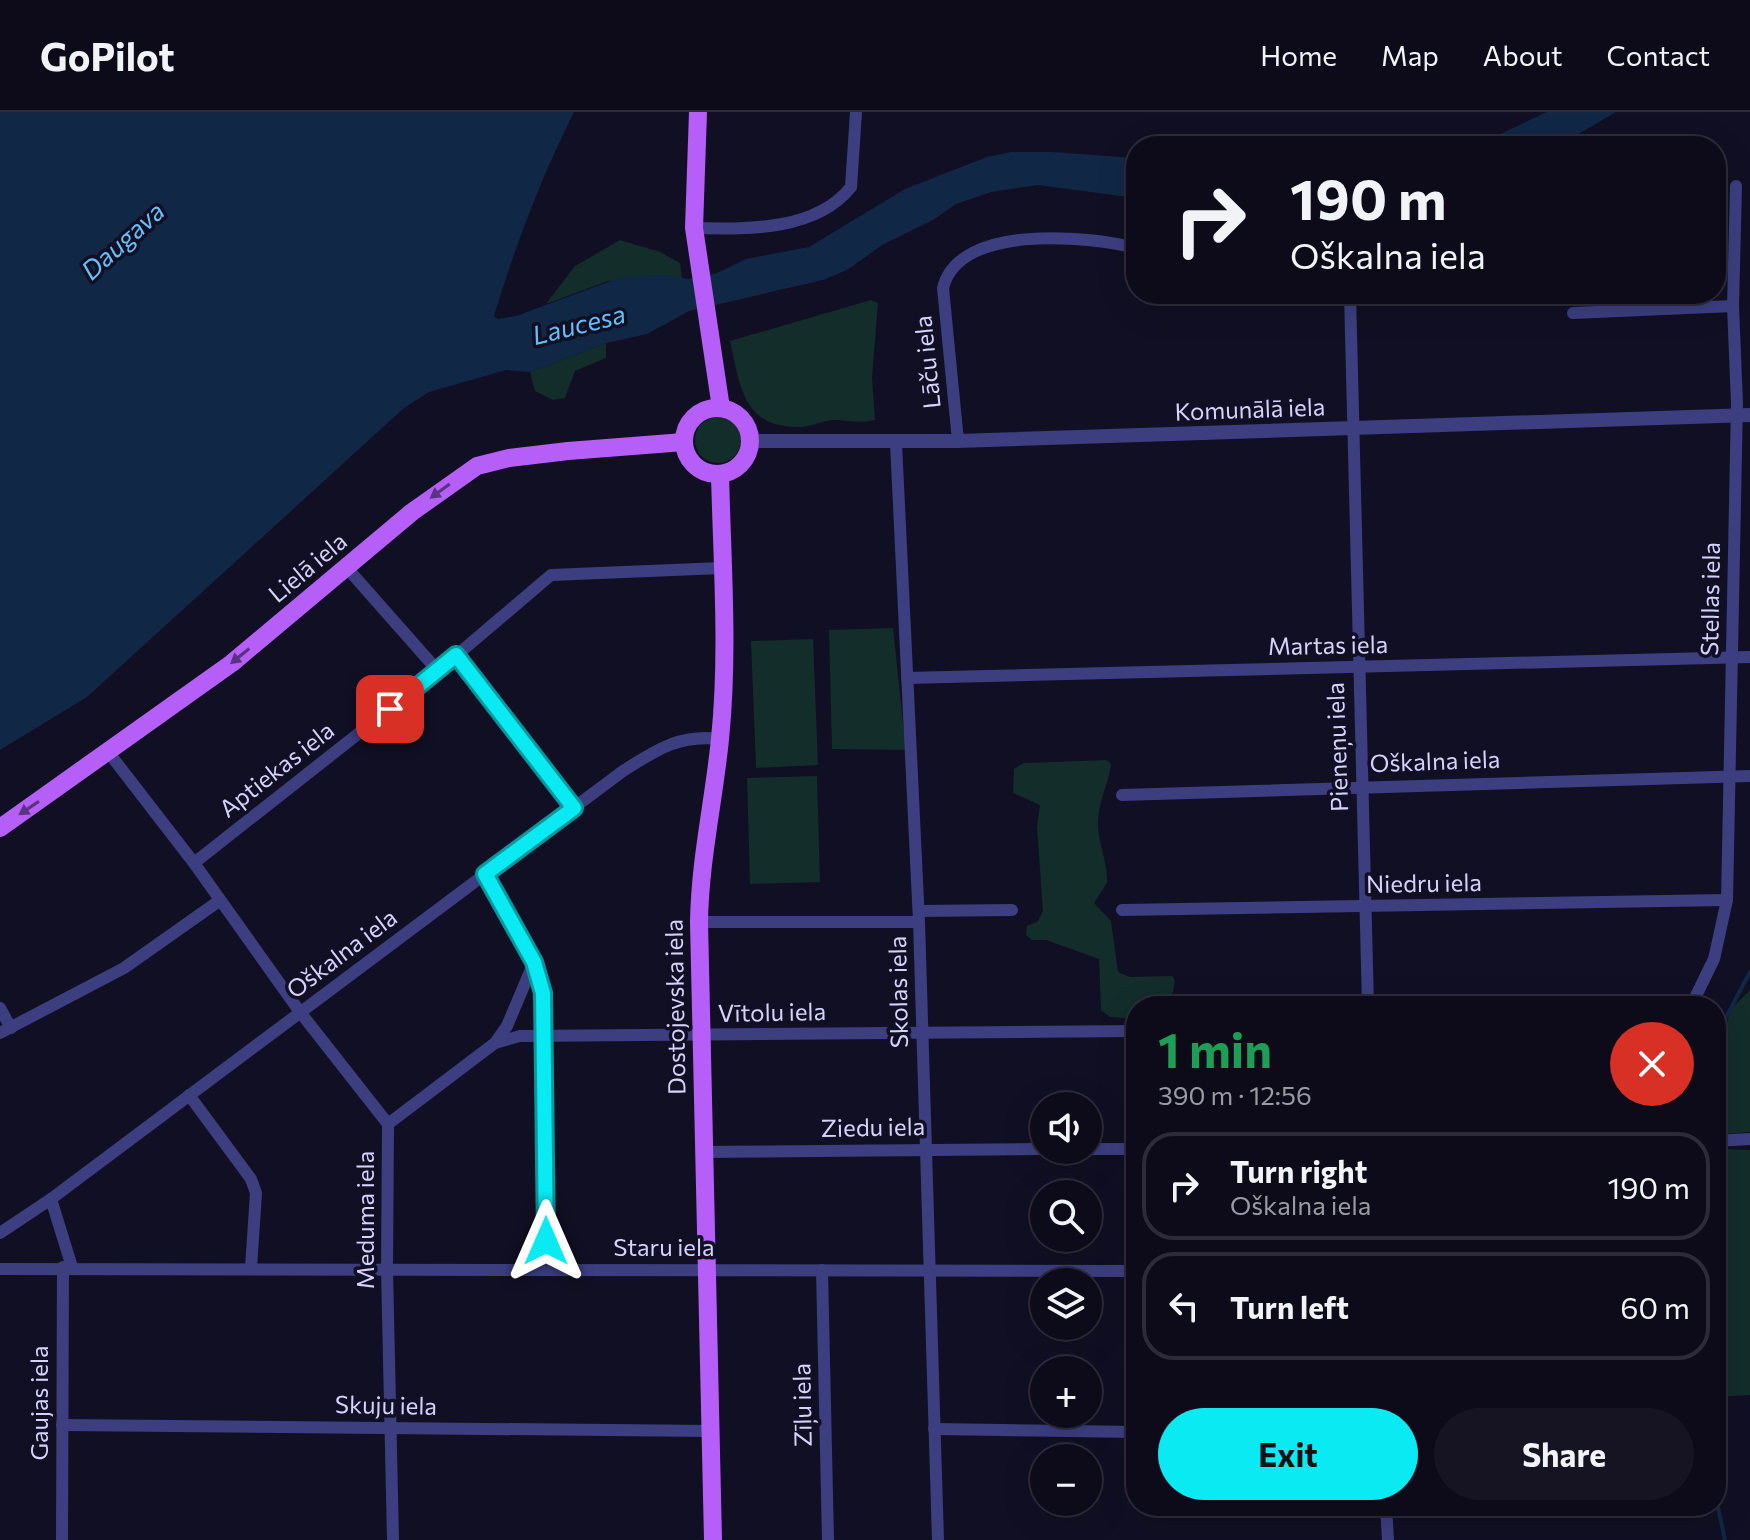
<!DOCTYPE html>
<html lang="en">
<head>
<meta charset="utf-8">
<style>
  body { margin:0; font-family:Commissioner,sans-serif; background:#161423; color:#f1f3f6; height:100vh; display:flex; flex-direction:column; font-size:30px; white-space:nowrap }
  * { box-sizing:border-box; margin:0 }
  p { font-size:26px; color:#9a9ba2 }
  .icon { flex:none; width:44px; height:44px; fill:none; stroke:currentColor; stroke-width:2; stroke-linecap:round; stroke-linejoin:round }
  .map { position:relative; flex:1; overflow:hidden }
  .panel { position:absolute; left:1126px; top:884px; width:600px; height:520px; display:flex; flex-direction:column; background:#0d0b1a; border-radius:32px; box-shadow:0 8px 32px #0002,0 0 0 2px #2d2b39 }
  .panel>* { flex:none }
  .hud { position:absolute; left:1126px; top:24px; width:600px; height:168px; border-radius:32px; box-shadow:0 8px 32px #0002,0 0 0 2px #2d2b39; background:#0d0b1a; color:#f1f3f6; overflow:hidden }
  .tools { position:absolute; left:1030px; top:980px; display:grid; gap:16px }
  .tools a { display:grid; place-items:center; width:72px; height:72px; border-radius:50%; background:#0d0b1a; box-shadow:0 8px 32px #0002,0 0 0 2px #2d2b39; font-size:40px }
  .pin { position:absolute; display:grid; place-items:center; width:68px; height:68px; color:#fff; margin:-34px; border-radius:16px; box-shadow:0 4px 12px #0006 }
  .me { position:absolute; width:88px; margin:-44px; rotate:0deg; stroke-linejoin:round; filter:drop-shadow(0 0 6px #0008) }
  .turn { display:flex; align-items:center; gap:28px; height:168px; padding:0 32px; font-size:36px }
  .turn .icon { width:104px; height:104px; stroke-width:2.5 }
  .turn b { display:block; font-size:56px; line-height:68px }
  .round { display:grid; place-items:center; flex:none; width:84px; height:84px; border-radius:42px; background:#161423 }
  .overview { display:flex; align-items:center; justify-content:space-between; height:136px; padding:0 32px }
  h1 { font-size:48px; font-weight:700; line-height:60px; color:#1e9e55 }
  .button { display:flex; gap:16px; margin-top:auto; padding:16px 32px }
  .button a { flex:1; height:92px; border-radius:48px; background:#0aeaf2; color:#111; font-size:32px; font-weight:700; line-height:92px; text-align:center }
  .button a+a { background:#161423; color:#f1f3f6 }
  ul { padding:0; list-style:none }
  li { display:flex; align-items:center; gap:24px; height:108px; margin:0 16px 12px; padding:0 16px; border:4px solid #2d2b39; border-radius:32px }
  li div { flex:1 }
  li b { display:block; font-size:30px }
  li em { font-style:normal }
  header { display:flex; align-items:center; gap:48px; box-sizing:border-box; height:112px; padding:0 40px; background:#0d0b1a; border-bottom:2px solid #2d2b39 }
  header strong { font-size:38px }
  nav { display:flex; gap:44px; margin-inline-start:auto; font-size:28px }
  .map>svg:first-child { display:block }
  .green { fill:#122d2a }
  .water { fill:#102846 }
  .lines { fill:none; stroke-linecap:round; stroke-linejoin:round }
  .stream { stroke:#102846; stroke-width:4 }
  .minor { stroke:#3c3e80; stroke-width:12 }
  .tertiary { stroke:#3c3e80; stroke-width:14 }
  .primary { stroke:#b55ff8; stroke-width:18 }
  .oneway { fill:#5b3383 }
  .route-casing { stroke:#06989d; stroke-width:20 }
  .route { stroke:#0aeaf2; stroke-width:14 }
  .labels { text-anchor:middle; stroke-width:7; stroke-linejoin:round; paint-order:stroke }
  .street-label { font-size:24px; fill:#d5d3fd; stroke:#110f23 }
  .water-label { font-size:26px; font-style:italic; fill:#66bef9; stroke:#110f23 }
</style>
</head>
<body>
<header>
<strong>GoPilot</strong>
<nav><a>Home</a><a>Map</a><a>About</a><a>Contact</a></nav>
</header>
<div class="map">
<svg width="1750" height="1428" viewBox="0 0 1750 1428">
  <rect width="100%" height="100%" fill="#110f23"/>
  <g class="green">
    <path d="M 620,128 L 660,140 L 680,151 L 682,166 L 608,169 L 546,192 L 575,154 Z"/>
    <path d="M 871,188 L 878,191 L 872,266 L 875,308 C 856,312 850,308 832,308 C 823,309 812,314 801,315 C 743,317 740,274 730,229 Z"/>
    <path d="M 606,231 L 606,246 L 575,259 L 565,286 L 553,288 L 535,279 L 530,260 Z"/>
    <circle cx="718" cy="328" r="23"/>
    <path d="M 893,516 L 906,638 L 832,637 L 829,518 Z"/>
    <path d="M 813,527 L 818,653 L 756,656 L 751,529 Z"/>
    <path d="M 1107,648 L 1111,652 C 1109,671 1099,688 1098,708 C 1097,729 1108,750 1107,771 L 1094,791 L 1111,809 L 1118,860 L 1130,865 L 1172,864 L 1175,869 L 1172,884 L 1150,894 L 1136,894 L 1136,907 L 1110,905 L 1101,898 L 1099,847 L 1046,828 L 1032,828 L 1026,823 L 1027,814 L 1038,809 L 1043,799 L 1037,715 L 1040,693 L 1013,681 L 1014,657 L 1024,651 Z"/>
    <path d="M 817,664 L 820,770 L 750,772 L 747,666 Z"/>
    <path d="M 1750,878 L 1750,1020 L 1716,1023 L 1716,949 L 1731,897 Z"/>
    <path d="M 1716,1037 L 1750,1038 L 1750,1283 L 1716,1285 Z"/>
  </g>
  <g class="water">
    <path d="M 0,0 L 574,0 C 541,66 515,134 494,204 L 498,207 L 516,204 L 619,166 L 662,163 L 689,167 L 717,161 L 746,147 L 809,135 L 905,77 L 987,45 L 1012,40 L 1052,40 L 1136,46 L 1136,86 L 1038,73 L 991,80 L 956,92 L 933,108 L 882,133 L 847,158 L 823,168 L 689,199 L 647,222 L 606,231 L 530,260 L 506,258 L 429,280 L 404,296 L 87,585 L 0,638 Z"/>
    <path d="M 1547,0 L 1616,0 L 1558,34 L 1475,34 Z"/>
  </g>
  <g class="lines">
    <g class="stream">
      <path d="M 1716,937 L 1723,911 L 1750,860"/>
      <path d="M 1716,1386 L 1725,1428"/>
    </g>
    <g class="minor">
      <path d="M 694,116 C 745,117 815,120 851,75 L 856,0"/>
      <path d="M 1350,182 L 1368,894"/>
      <path d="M 1573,201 L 1733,194"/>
      <path d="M 958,329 L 943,176 C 959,111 1089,124 1136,136"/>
      <path d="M 896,331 L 919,810 L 938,1428"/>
      <path d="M 347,456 L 438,559"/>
      <path d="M 456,543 L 574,696"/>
      <path d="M 907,566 L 1750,545"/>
      <path d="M 109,641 L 194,751 L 300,900 L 388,1012 L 387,1157 L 393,1428"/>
      <path d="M 1122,683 L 1750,664"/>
      <path d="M 194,751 L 438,559 L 551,463 L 722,456"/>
      <path d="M 485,762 L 534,850 L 543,881 L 546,1158"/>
      <path d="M 1122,798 L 1727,788"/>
      <path d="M 919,799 L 1012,798"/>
      <path d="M 699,810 L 919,810"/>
      <path d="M 1691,894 L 1714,847 L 1727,788 L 1737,291 L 1733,194 L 1736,74"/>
      <path d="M 0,896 L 11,916"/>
      <path d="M 0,921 L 124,856 L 219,789"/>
      <path d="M 495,931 L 507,914 L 534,850"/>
      <path d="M 189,983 L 251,1067 L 256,1081 L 251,1156"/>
      <path d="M 388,1012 L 495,931 L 520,924 L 1136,919"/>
      <path d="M 1716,1029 L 1750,1027"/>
      <path d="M 1088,1037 L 1136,1037"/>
      <path d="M 702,1040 L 1044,1037"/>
      <path d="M 51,1087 L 72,1155"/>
      <path d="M 0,1121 L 51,1087 L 623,659 C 656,638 679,622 720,627"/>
      <path d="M 0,1157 L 1136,1159"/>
      <path d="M 822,1158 L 828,1428"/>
      <path d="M 62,1313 L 711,1319"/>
      <path d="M 934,1317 L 1136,1320"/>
      <path d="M 1386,1394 L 1388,1428"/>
      <path d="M 62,1428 L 63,1155"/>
    </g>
    <path class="tertiary" d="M 751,329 L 958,329 L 1750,303"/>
    <g class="primary">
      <path d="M 698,0 L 694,116 L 721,296"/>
      <circle cx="717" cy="329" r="33"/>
      <path d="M 0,716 L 232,551 L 412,400 L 477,354 L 509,346 L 568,339 L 684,330"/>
      <path d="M 713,1428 L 699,810 C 700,747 714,688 720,627 C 729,539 722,450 720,362"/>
    </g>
  </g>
  <defs><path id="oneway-solid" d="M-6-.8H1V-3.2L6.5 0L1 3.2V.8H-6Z" transform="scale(2)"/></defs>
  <g class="oneway">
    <use href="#oneway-solid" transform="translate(440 379) rotate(144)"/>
    <use href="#oneway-solid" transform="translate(240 544) rotate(141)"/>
    <use href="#oneway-solid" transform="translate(29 696) rotate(146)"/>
  </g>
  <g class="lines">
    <defs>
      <path id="route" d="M 390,597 L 456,543 L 574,696 L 485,762 L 534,850 L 543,881 L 546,1129"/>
    </defs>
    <use href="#route" class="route-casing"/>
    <use href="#route" class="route"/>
  </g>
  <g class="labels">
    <g class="street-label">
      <text transform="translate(928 250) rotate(-96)" y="8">Lāču iela</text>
      <text transform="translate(1250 298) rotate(-2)" y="8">Komunālā iela</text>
      <text transform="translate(308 456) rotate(-40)" y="8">Lielā iela</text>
      <text transform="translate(1711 487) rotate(-89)" y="8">Stellas iela</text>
      <text transform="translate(1328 534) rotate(-1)" y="8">Martas iela</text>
      <text transform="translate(1338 635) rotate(-92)" y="8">Pieneņu iela</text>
      <text transform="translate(1435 650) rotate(-2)" y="8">Oškalna iela</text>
      <text transform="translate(277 658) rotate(-38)" y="8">Aptiekas iela</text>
      <text transform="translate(1424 772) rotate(-1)" y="8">Niedru iela</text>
      <text transform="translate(342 842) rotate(-37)" y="8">Oškalna iela</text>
      <text transform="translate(899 880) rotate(-91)" y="8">Skolas iela</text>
      <text transform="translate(676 895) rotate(-91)" y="8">Dostojevska iela</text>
      <text transform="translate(772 901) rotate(-1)" y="8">Vītolu iela</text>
      <text transform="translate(873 1016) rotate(-1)" y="8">Ziedu iela</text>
      <text transform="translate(366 1108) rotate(-90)" y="8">Meduma iela</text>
      <text x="664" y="1144">Staru iela</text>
      <text transform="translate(40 1291) rotate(-90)" y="8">Gaujas iela</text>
      <text transform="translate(803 1293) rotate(-91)" y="8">Zīļu iela</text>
      <text transform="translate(386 1294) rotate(1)" y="8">Skuju iela</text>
    </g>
    <g class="water-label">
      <text transform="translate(123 129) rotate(-42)" y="9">Daugava</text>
      <text transform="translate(579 213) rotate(-14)" y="9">Laucesa</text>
    </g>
  </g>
</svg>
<div class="tools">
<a><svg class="icon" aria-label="sound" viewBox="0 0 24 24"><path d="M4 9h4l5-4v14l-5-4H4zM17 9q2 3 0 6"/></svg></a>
<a><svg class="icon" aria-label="search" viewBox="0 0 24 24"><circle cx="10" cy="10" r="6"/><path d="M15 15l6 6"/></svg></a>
<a><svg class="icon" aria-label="layers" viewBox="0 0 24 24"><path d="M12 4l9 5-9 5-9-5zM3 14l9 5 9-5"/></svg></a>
<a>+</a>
<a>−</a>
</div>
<div class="pin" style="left:390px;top:597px;background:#d93025"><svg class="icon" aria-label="arrive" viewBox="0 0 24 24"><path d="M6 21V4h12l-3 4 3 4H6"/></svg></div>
<svg class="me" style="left:546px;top:1129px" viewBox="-20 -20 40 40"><path d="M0-17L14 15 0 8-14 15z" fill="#0aeaf2" stroke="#fff" stroke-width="4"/></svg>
<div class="hud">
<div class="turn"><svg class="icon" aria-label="right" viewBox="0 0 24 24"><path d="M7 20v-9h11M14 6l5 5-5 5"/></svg><div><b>190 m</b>Oškalna iela</div></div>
</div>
<section class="panel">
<div class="overview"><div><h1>1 min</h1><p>390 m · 12:56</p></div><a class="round" style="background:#d93025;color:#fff"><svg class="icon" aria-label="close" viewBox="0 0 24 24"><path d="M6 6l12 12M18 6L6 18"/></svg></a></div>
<ul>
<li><svg class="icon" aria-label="right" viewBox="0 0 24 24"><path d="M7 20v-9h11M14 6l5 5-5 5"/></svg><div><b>Turn right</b><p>Oškalna iela</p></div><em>190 m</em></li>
<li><svg class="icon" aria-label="left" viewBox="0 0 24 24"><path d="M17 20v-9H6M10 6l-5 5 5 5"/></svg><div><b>Turn left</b></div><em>60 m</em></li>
</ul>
<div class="button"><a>Exit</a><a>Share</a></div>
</section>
</div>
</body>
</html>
